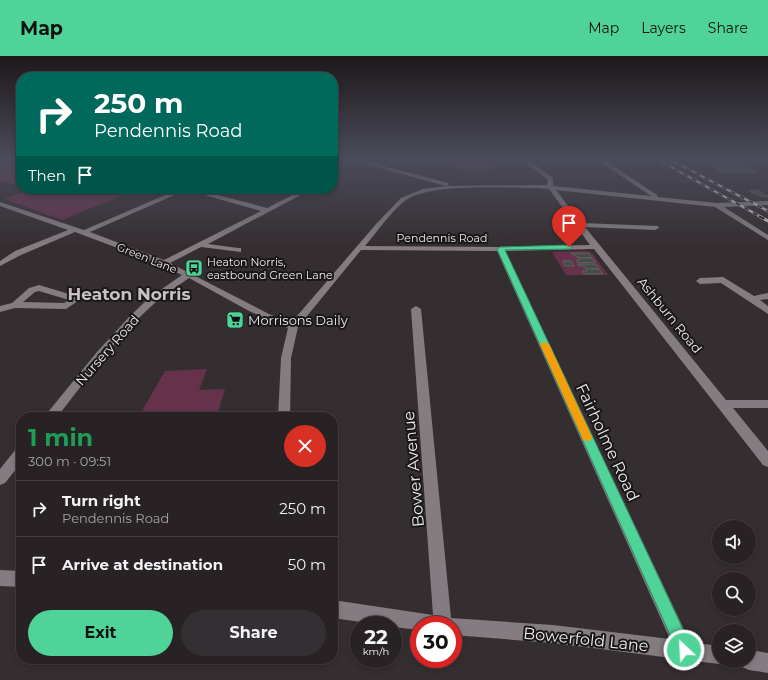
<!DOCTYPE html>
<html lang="en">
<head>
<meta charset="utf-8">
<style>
  body { margin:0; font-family:Montserrat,sans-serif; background:#342f32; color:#f1f3f6; height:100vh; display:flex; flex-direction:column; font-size:15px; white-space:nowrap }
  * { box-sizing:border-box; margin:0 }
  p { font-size:13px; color:#a5a4a7 }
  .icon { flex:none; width:22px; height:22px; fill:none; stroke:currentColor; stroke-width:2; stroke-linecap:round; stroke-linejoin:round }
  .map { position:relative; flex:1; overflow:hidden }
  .details { position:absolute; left:16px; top:356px; width:322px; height:252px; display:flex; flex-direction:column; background:#282225; border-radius:16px; box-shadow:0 2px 6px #0003,0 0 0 1px #443f42 }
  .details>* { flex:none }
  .top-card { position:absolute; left:16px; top:16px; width:322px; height:122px; border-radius:16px; box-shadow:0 2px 6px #0003,0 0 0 1px #443f42; background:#00695c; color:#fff; overflow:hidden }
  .controls { position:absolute; left:712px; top:464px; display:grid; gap:8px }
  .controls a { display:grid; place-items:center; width:44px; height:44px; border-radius:50%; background:#282225; box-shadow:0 2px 6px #0003,0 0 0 1px #443f42; font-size:20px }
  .speed { position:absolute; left:350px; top:560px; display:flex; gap:8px; font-size:20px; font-weight:700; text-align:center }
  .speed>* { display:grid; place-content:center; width:52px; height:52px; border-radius:50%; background:#282225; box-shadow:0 2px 6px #0003,0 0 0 1px #443f42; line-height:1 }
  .speed small { font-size:10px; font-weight:400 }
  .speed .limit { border:6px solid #d22; background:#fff; color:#111 }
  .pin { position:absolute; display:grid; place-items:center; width:34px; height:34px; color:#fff; margin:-41px -17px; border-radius:50% 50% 50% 0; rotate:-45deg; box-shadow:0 0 4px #0007 }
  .pin .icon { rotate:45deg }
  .me { position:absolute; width:44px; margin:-22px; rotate:335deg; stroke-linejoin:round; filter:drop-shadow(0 0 3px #0008) }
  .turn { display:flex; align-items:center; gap:14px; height:84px; padding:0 12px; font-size:18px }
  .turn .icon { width:52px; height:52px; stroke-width:2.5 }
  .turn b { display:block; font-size:28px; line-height:34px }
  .then { display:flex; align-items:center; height:38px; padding:0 12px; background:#0003; gap:8px; font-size:15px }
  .round { display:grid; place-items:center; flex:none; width:42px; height:42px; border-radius:21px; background:#342f32 }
  .head { display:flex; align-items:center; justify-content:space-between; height:68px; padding:0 12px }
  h1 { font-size:24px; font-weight:700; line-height:30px; color:#1e9e55 }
  .primary-button { display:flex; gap:8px; margin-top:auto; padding:8px 12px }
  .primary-button a { flex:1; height:46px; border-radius:24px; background:#4fd399; color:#111; font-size:16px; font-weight:700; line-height:46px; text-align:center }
  .primary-button a+a { background:#342f32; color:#f1f3f6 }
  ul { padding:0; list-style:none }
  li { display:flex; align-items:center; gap:12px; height:56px; padding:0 12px; border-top:1px solid #443f42 }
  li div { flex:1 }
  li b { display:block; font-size:15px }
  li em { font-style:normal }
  header { display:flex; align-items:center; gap:24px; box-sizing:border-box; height:56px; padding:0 20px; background:#4fd399; color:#111 }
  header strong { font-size:19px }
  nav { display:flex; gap:22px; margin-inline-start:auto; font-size:14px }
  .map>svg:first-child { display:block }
  .green { fill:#66314b; fill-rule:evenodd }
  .building { fill:#464c49; stroke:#5c635f }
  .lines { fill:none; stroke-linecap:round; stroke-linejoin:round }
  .minor { fill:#847c80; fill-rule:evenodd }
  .rail-far1-casing { stroke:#c8c3c6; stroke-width:2.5 }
  .rail-casing { stroke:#c8c3c6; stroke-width:3 }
  .rail-far1 { stroke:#1a1719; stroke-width:1.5; stroke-dasharray:5; stroke-linecap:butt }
  .rail { stroke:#1a1719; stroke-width:2; stroke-dasharray:6; stroke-linecap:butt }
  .route { fill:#4fd399; stroke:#338963 }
  .slow { fill:#f59e0b }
  .labels { text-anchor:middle; stroke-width:4; stroke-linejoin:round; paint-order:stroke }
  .far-street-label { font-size:11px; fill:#eeeaec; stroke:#1a1719 }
  .far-poi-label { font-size:11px; fill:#eeeaec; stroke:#1a1719; text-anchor:start }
  .street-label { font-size:13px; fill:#eeeaec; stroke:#1a1719 }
  .poi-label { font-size:13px; fill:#eeeaec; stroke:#1a1719; text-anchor:start }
  .near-street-label { font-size:16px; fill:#eeeaec; stroke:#1a1719 }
  .district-label { font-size:17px; font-weight:bold; fill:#c8c0c3; stroke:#1a1719 }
</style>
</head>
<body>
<header>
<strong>Map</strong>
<nav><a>Map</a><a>Layers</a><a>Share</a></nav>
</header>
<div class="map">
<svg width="768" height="624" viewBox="0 0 768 624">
  <rect width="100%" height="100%" fill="#352e31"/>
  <g class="green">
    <path d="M 0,103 L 21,103 L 21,131 L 0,125 Z"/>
    <path d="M 429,103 L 477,103 L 485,106 L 493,113 L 464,113 Z"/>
    <path d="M 28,133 L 138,133 L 62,164 L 4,143 L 30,134 Z"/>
    <path d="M 586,195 L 592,197 L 608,219 L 566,219 L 552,196 ZM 596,208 L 602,217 L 584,218 L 583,215 L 587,215 L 584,210 L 579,210 L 578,209 Z"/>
    <path d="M 207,313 L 199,334 L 225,333 L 218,356 L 140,358 L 165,315 Z"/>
  </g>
  <g class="building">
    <path d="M 706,107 L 737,107 L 756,116 L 721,116 Z"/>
    <path d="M 757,134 L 768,140 L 768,141 L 762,141 L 749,135 Z"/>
    <path d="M 571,197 L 589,197 L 592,202 L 579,202 Z"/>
    <path d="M 579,202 L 592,202 L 596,206 L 578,207 L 576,204 L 580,204 Z"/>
    <path d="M 563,205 L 571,205 L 574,210 L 565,210 Z"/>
    <path d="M 578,208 L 596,208 L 599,213 L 586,213 L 584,210 L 579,210 Z"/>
    <path d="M 586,213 L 599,213 L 603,218 L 584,218 L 582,215 L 587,215 Z"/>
    <path d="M 179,357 L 192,357 L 191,361 L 177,361 Z"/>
  </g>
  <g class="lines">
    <g class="minor">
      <path d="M 348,103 L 357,103 L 448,127 L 449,128 L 447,130 L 547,129 L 548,124 L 521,103 L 527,103 L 553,122 L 553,130 L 651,140 L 596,103 L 603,103 L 657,139 L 658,141 L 717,147 L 768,145 L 768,149 L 724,151 L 768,179 L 768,184 L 715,151 L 556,134 L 581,167 L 658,170 L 659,172 L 655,174 L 585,171 L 726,344 L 768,344 L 768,352 L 733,352 L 768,395 L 768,411 L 763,409 L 594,193 L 505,195 L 690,586 L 719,590 L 719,605 L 726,606 L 719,608 L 553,587 L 453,579 L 453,569 L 419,569 L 419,574 L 393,571 L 393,569 L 382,569 L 333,562 L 333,544 L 433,559 L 411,253 L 416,250 L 421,253 L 451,562 L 553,569 L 670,583 L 497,195 L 361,194 L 298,271 L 291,302 L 290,361 L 278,361 L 281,302 L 288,272 L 249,255 L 189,222 C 173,233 157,244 143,258 C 111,288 85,326 57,361 L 44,361 L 97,296 L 130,260 L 149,242 L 182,219 L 139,200 L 75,176 L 21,199 L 0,210 L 0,205 L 15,195 L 68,174 L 0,150 L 0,146 L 84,174 L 179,133 L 195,133 L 267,152 L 304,133 L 312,133 L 208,188 L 238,192 L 241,192 L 241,196 L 201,191 L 170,207 L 269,258 L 291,267 L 377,167 L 401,142 L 423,133 L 446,130 ZM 536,132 L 549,133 L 590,189 L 500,191 L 365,190 C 375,178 394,152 406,144 C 432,127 504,132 536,132 ZM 186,134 L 261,155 L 164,204 L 90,176 Z"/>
      <path d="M 723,221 L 754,240 L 768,237 L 768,243 L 760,244 L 768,250 L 768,258 L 721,227 L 700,228 L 696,225 L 700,222 Z"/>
      <path d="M 39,229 L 79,241 L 81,243 L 66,253 L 15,252 L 0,256 L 0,250 L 12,247 L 29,232 ZM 39,235 L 69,244 L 64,247 L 23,246 L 35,236 Z"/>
      <path d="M 21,392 L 21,407 L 5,427 L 0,429 L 0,413 L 16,393 Z"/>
      <path d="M 0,514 L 21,515 L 21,531 L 0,530 Z"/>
      <path d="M 749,594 L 768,597 L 768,617 L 749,614 L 742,611 L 740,605 L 749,605 Z"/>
    </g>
    <defs>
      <g id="rail-far1">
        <path d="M 657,103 L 761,161"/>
        <path d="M 669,103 L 768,155"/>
      </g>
      <path id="rail" d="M 759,160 L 768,165"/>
    </defs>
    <use href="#rail-far1" class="rail-far1-casing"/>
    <use href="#rail" class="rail-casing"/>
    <use href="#rail-far1" class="rail-far1"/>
    <use href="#rail" class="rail"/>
  </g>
  <linearGradient id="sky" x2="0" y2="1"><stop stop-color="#1d191b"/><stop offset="0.54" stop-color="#4b4c5a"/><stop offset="1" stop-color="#4b4c5a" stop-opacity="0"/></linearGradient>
  <rect width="768" height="190" fill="url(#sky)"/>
  <path class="route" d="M 569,189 L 572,191 L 571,193 L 505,194 L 690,588 L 692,594 L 690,599 L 684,601 L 679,599 L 497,193 L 500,191 Z"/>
  <path class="slow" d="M 544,286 L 549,288 L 592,381 L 591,384 L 587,385 L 583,384 L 582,381 L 540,288 Z"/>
  <defs>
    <symbol id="bus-square" viewBox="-11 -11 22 22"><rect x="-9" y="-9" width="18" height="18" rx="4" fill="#4fd399" stroke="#1a1719"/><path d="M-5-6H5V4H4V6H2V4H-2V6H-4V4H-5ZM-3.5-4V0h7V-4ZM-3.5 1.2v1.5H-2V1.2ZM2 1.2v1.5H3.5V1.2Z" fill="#111"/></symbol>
    <symbol id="supermarket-square" viewBox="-11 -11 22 22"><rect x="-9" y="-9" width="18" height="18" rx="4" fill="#4fd399" stroke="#1a1719"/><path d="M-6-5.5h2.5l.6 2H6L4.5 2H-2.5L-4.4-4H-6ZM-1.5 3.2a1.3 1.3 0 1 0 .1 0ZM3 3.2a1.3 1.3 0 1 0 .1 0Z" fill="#111"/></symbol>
  </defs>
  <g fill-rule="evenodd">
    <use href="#bus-square" x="184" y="202" width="20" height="20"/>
    <use href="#supermarket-square" x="225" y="254" width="20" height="20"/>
  </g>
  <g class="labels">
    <g class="far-street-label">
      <text x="442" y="186">Pendennis Road</text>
      <text transform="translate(147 202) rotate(22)" y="4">Green Lane</text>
    </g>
    <g class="far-poi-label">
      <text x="207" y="210">Heaton Norris,<tspan x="207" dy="13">eastbound Green Lane</tspan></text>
    </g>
    <g class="street-label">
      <text transform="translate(670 259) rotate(51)" y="5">Ashburn Road</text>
      <text transform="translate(107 294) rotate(-49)" y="5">Nursery Road</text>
    </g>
    <g class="poi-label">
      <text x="248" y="269">Morrisons Daily</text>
    </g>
    <g class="near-street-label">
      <text transform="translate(608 386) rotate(65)" y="6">Fairholme Road</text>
      <text transform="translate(413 413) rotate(-95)" y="6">Bower Avenue</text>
      <text transform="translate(586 583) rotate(6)" y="6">Bowerfold Lane</text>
    </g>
    <g class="district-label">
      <text x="129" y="244">Heaton Norris</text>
    </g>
  </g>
</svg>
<div class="controls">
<a><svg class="icon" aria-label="sound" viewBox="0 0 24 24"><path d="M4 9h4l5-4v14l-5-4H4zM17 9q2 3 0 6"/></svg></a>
<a><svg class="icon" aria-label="search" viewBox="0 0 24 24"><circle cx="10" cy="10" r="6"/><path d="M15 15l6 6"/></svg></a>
<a><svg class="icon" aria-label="layers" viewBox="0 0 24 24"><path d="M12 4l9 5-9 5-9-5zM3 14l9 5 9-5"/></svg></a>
</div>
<div class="speed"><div>22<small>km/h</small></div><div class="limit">30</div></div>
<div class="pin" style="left:569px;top:191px;background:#d93025"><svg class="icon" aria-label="arrive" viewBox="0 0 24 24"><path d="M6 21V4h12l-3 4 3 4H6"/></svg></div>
<svg class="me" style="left:684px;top:594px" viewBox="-20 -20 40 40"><circle r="17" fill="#4fd399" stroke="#fff" stroke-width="3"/><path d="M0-11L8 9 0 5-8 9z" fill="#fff"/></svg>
<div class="top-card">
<div class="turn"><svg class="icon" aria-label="right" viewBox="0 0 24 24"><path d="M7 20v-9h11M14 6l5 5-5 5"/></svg><div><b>250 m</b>Pendennis Road</div></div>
<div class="then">Then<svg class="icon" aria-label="arrive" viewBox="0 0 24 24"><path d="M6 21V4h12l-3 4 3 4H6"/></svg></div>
</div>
<section class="details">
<div class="head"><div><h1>1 min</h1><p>300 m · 09:51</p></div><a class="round" style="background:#d93025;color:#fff"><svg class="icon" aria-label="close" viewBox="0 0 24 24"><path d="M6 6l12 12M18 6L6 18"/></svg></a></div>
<ul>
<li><svg class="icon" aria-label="right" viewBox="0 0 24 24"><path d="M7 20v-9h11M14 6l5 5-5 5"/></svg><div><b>Turn right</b><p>Pendennis Road</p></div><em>250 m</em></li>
<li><svg class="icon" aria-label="arrive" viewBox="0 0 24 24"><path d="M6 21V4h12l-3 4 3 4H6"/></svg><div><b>Arrive at destination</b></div><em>50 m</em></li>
</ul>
<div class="primary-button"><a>Exit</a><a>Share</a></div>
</section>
</div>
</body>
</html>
